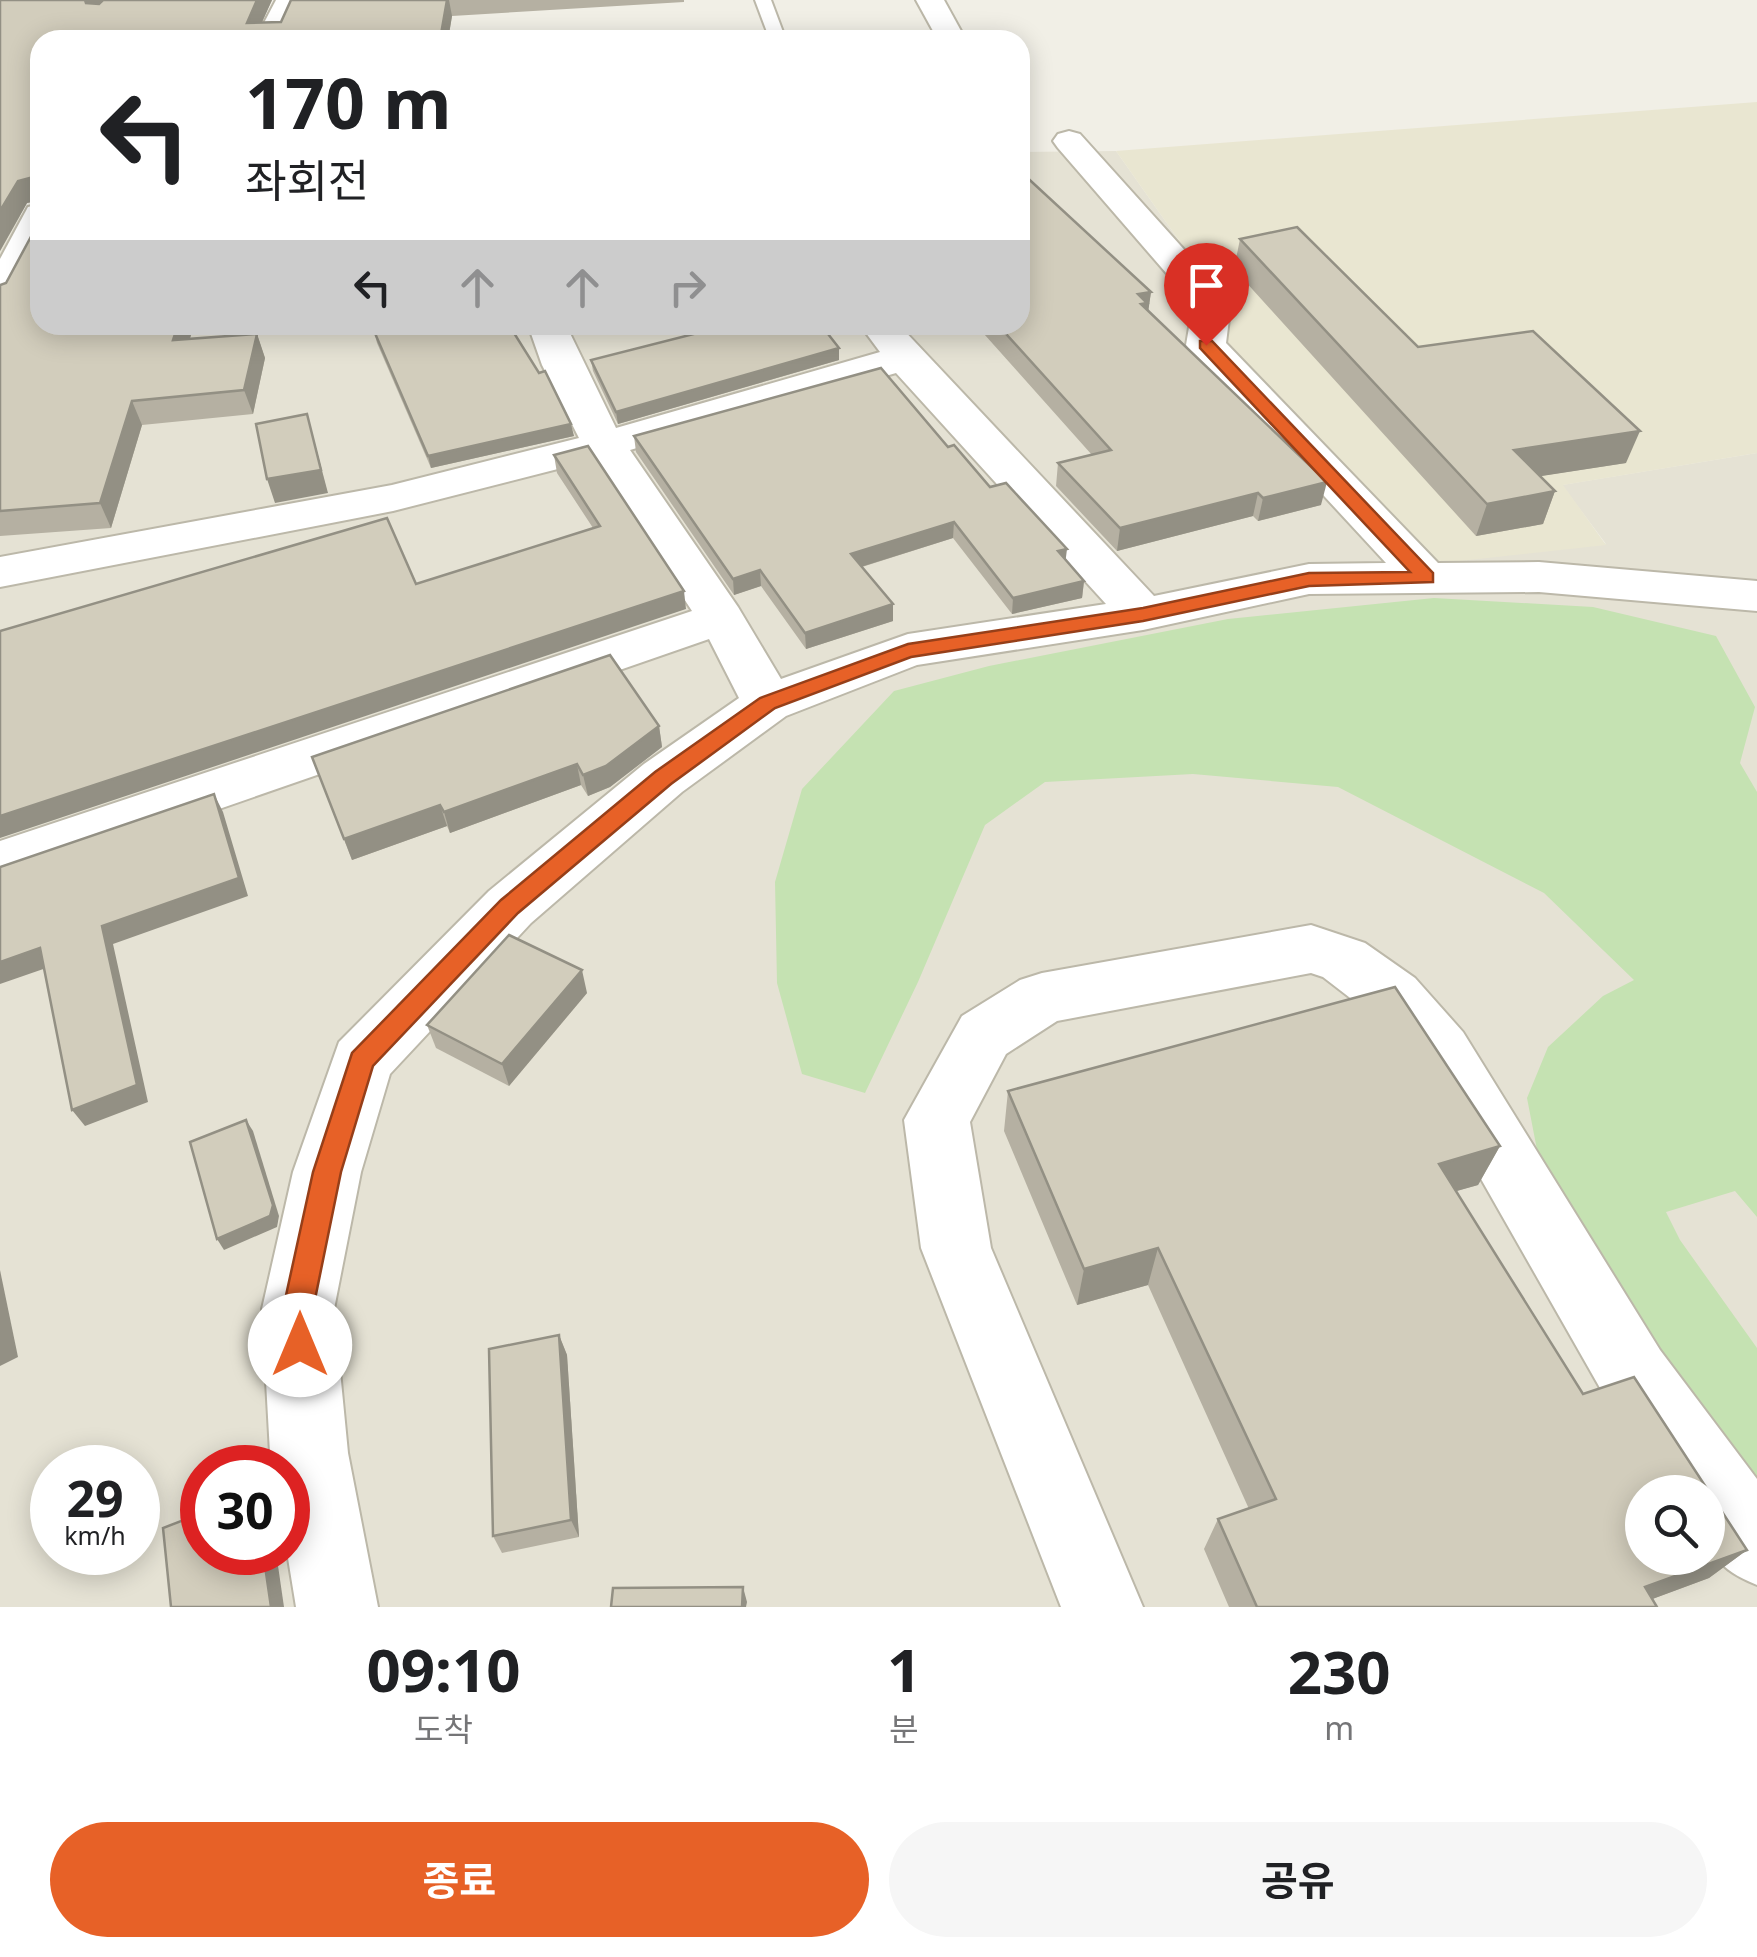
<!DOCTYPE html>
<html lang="ko">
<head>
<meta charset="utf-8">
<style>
  body { margin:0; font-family:"Noto Sans","Noto Sans KR",sans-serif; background:#f6f6f6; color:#202124; height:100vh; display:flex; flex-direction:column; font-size:38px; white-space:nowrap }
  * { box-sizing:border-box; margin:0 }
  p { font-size:32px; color:#757577 }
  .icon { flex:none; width:55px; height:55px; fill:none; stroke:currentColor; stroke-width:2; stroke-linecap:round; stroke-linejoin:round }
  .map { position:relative; height:1607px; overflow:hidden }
  .details { display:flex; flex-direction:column; background:#fff; flex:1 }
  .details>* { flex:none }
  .banner { position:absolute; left:30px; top:30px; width:1000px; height:305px; border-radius:30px; box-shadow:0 5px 25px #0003; background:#fff; color:#202124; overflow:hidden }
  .controls { position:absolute; left:1625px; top:1475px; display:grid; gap:20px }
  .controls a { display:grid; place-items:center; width:100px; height:100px; border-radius:50%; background:#fff; box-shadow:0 5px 25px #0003; font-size:50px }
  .speed { position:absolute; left:30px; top:1445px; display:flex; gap:20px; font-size:50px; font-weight:700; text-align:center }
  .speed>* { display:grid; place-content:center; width:130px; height:130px; border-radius:50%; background:#fff; box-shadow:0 5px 25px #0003; line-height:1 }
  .speed small { font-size:25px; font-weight:400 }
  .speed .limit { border:15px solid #d22; background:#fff; color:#111 }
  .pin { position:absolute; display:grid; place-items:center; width:85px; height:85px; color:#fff; margin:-102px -42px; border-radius:50% 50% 50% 0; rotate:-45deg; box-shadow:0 0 10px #0007 }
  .pin .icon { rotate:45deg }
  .me { position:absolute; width:110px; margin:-55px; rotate:0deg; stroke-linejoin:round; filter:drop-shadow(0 0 8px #0008) }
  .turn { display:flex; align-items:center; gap:35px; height:210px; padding:0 50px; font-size:45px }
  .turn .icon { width:130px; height:130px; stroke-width:2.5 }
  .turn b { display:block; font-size:70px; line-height:85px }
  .lanes { display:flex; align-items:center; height:95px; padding:0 50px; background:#0003; justify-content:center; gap:50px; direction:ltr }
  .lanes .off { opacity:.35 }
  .eta { display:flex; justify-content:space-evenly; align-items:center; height:170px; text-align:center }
  .eta b { font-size:60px; font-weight:700; line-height:70px }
  .action { display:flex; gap:20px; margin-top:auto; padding:20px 50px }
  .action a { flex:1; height:115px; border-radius:60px; background:#e76127; color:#fff; font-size:40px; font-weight:700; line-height:115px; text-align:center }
  .action a+a { background:#f6f6f6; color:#202124 }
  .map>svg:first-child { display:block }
  .residential { fill:#e5e2d4; fill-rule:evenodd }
  .education { fill:#e9e6d1 }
  .green { fill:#c5e2b2 }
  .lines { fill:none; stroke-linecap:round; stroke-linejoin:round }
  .lane-casing { stroke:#bcb8a9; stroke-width:4 }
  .street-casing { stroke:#bcb8a9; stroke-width:4 }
  .lane { fill:#fff; fill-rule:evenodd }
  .street { fill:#fff; fill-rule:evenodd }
  .wall { fill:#b5b0a2 }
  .shaded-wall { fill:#939084 }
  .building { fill:#d2cdbc; stroke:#939084; stroke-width:2.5; fill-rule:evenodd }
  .route { fill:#e76127; stroke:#963f19; stroke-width:2.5 }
</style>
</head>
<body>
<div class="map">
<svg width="1757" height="1607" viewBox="0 0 1757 1607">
  <rect width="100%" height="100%" fill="#f1efe6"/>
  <path class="residential" d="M 1116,151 L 1223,303 L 1606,544 L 1562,485 L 1757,453 L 1757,1607 L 0,1607 L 0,217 L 40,214 L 40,325 L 1020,325 L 1020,152 ZM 52,1468 L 138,1468 L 138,1552 L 52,1552 ZM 202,1468 L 288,1468 L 288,1552 L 202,1552 ZM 1642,1492 L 1708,1492 L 1708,1558 L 1642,1558 Z"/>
  <path class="education" d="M 1757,102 L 1757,453 L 1563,485 L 1606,545 L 1432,564 L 1224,343 L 1223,303 L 1116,151 Z"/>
  <path class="green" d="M 1434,598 L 1593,607 L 1716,636 L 1755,707 L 1740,763 L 1757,792 L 1757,1217 L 1735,1191 L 1666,1212 L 1680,1240 L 1757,1348 L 1757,1512 L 1544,1186 L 1527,1098 L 1548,1047 L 1603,996 L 1634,980 L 1544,893 L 1338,787 L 1193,774 L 1045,782 L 985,825 L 918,982 L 865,1093 L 802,1074 L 777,983 L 775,882 L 802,789 L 894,691 L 989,666 L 1228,619 Z"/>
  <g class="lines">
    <defs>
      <path id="lane" d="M 755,0 L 771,0 L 786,40 L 770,40 Z"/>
      <g id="street">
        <path d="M 276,0 L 304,0 L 283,40 L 255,40 Z"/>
        <path d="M 916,0 L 944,0 L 966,40 L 938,40 Z"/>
        <path d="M 1069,131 L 1080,134 L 1225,295 L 1231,303 L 1226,343 L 1438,563 L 1539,562 L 1757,581 L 1757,611 L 1539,592 L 1309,594 L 1143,630 L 917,665 L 786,716 L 682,792 L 531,923 L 390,1074 L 361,1172 L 334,1309 L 348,1453 L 378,1607 L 296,1607 L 287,1552 L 288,1468 L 273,1468 L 270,1453 L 262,1309 L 293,1172 L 339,1042 L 489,891 L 644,764 L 739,698 L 709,639 L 0,885 L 0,841 L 692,611 L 593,460 L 393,511 L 0,587 L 0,557 L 392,485 L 579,438 L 542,365 L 528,325 L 566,325 L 616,428 L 880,352 L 860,325 L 899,325 L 1154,596 L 1309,564 L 1386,563 L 1192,353 L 1186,345 L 1193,304 L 1058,148 L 1053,141 L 1058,134 ZM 896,373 L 1106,604 L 908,634 L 781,679 L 738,607 L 630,450 Z"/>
        <path d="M 40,204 L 40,252 L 13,305 L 0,308 L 0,259 L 28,207 Z"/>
        <path d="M 1311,925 L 1365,943 L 1415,978 L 1463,1032 L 1660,1350 L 1757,1479 L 1757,1585 C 1704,1563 1708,1545 1708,1492 L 1671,1492 L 1608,1402 L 1419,1070 L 1371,1014 L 1323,977 L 1311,973 L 1057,1021 L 1006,1054 L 970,1122 L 991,1248 L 1143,1607 L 1061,1607 L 921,1248 L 904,1120 L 962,1016 L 1020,980 L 1042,973 Z"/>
      </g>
    </defs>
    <use href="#lane" class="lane-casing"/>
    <use href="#street" class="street-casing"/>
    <use href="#lane" class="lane"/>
    <use href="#street" class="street"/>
  </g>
  <g class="wall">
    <path d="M 0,0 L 102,0 L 99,4 L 103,0 L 272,0 L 262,22 L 281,22 L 291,0 L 684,0 L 684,2 L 452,16 L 448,40 L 40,40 L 40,325 L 194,325 L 190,339 L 257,334 L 265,358 L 253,414 L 142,425 L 111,528 L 0,536 L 0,285 L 6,283 L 34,231 L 34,202 L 27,203 L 0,251 Z"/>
    <path d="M 1240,239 L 1418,347 L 1626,463 L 1540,476 L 1555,491 L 1543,524 L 1476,536 L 1234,269 Z"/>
    <path d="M 1151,292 L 1148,311 L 1321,505 L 1258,521 L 1253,516 L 1117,551 L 1056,486 L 1058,463 L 1092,455 L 976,325 L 1020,325 Z"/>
    <path d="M 374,331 L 539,373 L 574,436 L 431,468 L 377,343 Z"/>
    <path d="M 591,360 L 839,360 L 618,424 L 593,371 Z"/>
    <path d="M 634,436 L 948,447 L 1066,560 L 1084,581 L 1082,598 L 1012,614 L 953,538 L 862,567 L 893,604 L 893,621 L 806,649 L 761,586 L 734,595 L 636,452 Z"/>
    <path d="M 554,455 L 686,609 L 416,584 L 593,528 L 557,473 Z"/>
    <path d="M 659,726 L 662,747 L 610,787 L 588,796 L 581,785 L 450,833 L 447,826 L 352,860 L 312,757 Z"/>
    <path d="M 587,993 L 509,1086 L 436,1048 L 427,1025 Z"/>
    <path d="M 1008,1091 L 1500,1146 L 1478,1185 L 1456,1191 L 1583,1394 L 1747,1550 L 1709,1578 L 1652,1599 L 1657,1607 L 1229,1607 L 1204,1549 L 1218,1519 L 1249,1509 L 1148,1285 L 1077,1305 L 1004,1131 Z"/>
    <path d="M 559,1335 L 567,1355 L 579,1537 L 502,1553 L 493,1536 Z"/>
  </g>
  <g class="shaded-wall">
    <path d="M 85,0 L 102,0 L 90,15 Z"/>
    <path d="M 257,0 L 272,0 L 254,40 L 247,23 Z"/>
    <path d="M 447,0 L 449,0 L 452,16 L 448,40 L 440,40 Z"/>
    <path d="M 30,178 L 39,200 L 27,203 L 0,251 L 0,211 L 18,181 Z"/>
    <path d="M 1151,292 L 1148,313 L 1145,314 L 1138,294 Z"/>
    <path d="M 178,325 L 194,325 L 182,364 L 173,340 Z"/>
    <path d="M 257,334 L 265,358 L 253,414 L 244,390 Z"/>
    <path d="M 839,348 L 839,360 L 618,424 L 616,412 Z"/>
    <path d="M 132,401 L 142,425 L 111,528 L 100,503 Z"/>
    <path d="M 307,414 L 328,493 L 275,503 L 267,479 Z"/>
    <path d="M 571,424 L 574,436 L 431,468 L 428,456 Z"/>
    <path d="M 1640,431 L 1626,463 L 1503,482 L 1514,450 Z"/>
    <path d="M 1327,482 L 1321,505 L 1258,521 L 1263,498 Z"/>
    <path d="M 1555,491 L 1543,524 L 1476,536 L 1487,504 Z"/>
    <path d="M 1258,493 L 1253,516 L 1117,551 L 1120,528 Z"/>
    <path d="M 954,522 L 953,538 L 851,570 L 851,554 Z"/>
    <path d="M 1067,549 L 1065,565 L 1058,551 Z"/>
    <path d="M 760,570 L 761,586 L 734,595 L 733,579 Z"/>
    <path d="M 1084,581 L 1082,598 L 1012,614 L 1013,598 Z"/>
    <path d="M 684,591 L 686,609 L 0,838 L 0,816 Z"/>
    <path d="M 893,604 L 893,621 L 806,649 L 805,633 Z"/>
    <path d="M 659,726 L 662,747 L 610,787 L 588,796 L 583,775 Z"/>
    <path d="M 577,764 L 581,785 L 450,833 L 444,812 Z"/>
    <path d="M 214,794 L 223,812 L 248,896 L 113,944 L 148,1102 L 85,1126 L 72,1110 L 102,926 Z"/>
    <path d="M 440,805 L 447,826 L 352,860 L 344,839 Z"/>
    <path d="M 40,948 L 52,966 L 0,984 L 0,962 Z"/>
    <path d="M 582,970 L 587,993 L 509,1086 L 502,1064 Z"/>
    <path d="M 246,1120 L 253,1131 L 279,1216 L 277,1227 L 224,1250 L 217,1239 Z"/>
    <path d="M 1500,1146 L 1478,1185 L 1418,1202 L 1439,1164 Z"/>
    <path d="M 1158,1248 L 1148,1285 L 1077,1305 L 1084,1269 Z"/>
    <path d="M 0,1270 L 18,1357 L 0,1366 Z"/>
    <path d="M 559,1335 L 567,1355 L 579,1537 L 571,1520 Z"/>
    <path d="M 1747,1550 L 1709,1578 L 1631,1607 L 1645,1587 Z"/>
    <path d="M 263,1552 L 276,1552 L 284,1607 L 271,1607 Z"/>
    <path d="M 743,1587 L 747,1602 L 746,1607 L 742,1607 Z"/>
  </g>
  <g class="building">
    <path d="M 0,0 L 85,0 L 86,3 L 99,4 L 103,0 L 257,0 L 247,23 L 281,22 L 291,0 L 447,0 L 440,40 L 40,40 L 40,325 L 178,325 L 173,340 L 257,334 L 244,390 L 132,401 L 100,503 L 0,511 L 0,285 L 6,283 L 34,231 L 34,182 L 30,178 L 18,181 L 0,211 Z"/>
    <path d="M 1020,171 L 1151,292 L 1138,294 L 1147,303 L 1141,304 L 1327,482 L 1263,498 L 1258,493 L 1120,528 L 1058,463 L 1111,450 L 998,325 L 1020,325 Z"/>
    <path d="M 1297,227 L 1418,347 L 1533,331 L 1640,431 L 1514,450 L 1555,491 L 1487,504 L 1240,239 Z"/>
    <path d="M 401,325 L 509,325 L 539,373 L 545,371 L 571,424 L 428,456 L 374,331 Z"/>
    <path d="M 729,325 L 821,325 L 839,348 L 616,412 L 591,360 Z"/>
    <path d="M 881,368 L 948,447 L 954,445 L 990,487 L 1006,483 L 1067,549 L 1058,551 L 1084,581 L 1013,598 L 954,522 L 851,554 L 893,604 L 805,633 L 760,570 L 733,579 L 634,436 Z"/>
    <path d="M 307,414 L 321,470 L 267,479 L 256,424 Z"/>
    <path d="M 588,446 L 684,591 L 0,816 L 0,631 L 387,518 L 416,584 L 600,526 L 554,455 Z"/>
    <path d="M 610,655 L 659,726 L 606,766 L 583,775 L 577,764 L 444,812 L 440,805 L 344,839 L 312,757 Z"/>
    <path d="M 214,794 L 239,878 L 102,926 L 137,1085 L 72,1110 L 40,948 L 0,962 L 0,867 Z"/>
    <path d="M 509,935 L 582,970 L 502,1064 L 427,1025 Z"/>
    <path d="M 1395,987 L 1500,1146 L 1439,1164 L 1583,1394 L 1634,1377 L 1747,1550 L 1645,1587 L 1657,1607 L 1257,1607 L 1218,1519 L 1276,1499 L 1158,1248 L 1084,1269 L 1008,1091 ZM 1642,1492 L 1708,1492 L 1708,1558 L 1642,1558 Z"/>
    <path d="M 246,1120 L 273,1205 L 270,1216 L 217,1239 L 190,1142 Z"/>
    <path d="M 559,1335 L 571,1520 L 493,1536 L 489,1349 Z"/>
    <path d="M 202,1513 L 202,1552 L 263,1552 L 271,1607 L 171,1607 L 163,1528 Z"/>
    <path d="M 743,1587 L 742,1607 L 611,1607 L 613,1588 Z"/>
  </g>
  <path class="route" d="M 1200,341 L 1212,341 L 1433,573 L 1433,582 L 1309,586 L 1143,621 L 911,657 L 775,708 L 671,784 L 518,913 L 373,1066 L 341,1172 L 313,1309 L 316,1345 L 311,1355 L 300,1360 L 290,1355 L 283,1309 L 313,1172 L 352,1053 L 501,900 L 655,772 L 760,698 L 908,644 L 1143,608 L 1309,573 L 1410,572 L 1200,348 Z"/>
</svg>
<div class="controls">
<a><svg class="icon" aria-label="search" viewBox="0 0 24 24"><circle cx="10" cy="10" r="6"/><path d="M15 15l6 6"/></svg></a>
</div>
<div class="speed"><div>29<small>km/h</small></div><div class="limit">30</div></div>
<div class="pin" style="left:1206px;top:345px;background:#d93025"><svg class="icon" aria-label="arrive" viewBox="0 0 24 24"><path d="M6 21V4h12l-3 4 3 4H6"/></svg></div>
<svg class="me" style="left:300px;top:1345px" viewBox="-20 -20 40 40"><circle r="19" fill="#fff"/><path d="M0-13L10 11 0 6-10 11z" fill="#e76127"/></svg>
<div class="banner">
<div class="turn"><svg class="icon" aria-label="left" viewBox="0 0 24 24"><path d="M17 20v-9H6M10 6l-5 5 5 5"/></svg><div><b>170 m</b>좌회전</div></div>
<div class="lanes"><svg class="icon" aria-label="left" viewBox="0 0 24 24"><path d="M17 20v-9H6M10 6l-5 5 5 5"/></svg><svg class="icon off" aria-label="ahead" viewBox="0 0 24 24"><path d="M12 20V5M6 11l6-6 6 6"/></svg><svg class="icon off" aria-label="ahead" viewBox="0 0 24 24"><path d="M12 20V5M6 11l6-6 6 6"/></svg><svg class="icon off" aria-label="right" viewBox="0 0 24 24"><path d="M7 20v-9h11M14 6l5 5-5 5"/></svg></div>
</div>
</div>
<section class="details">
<div class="eta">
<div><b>09:10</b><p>도착</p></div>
<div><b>1</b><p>분</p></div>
<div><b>230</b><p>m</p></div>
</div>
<div class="action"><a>종료</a><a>공유</a></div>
</section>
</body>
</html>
